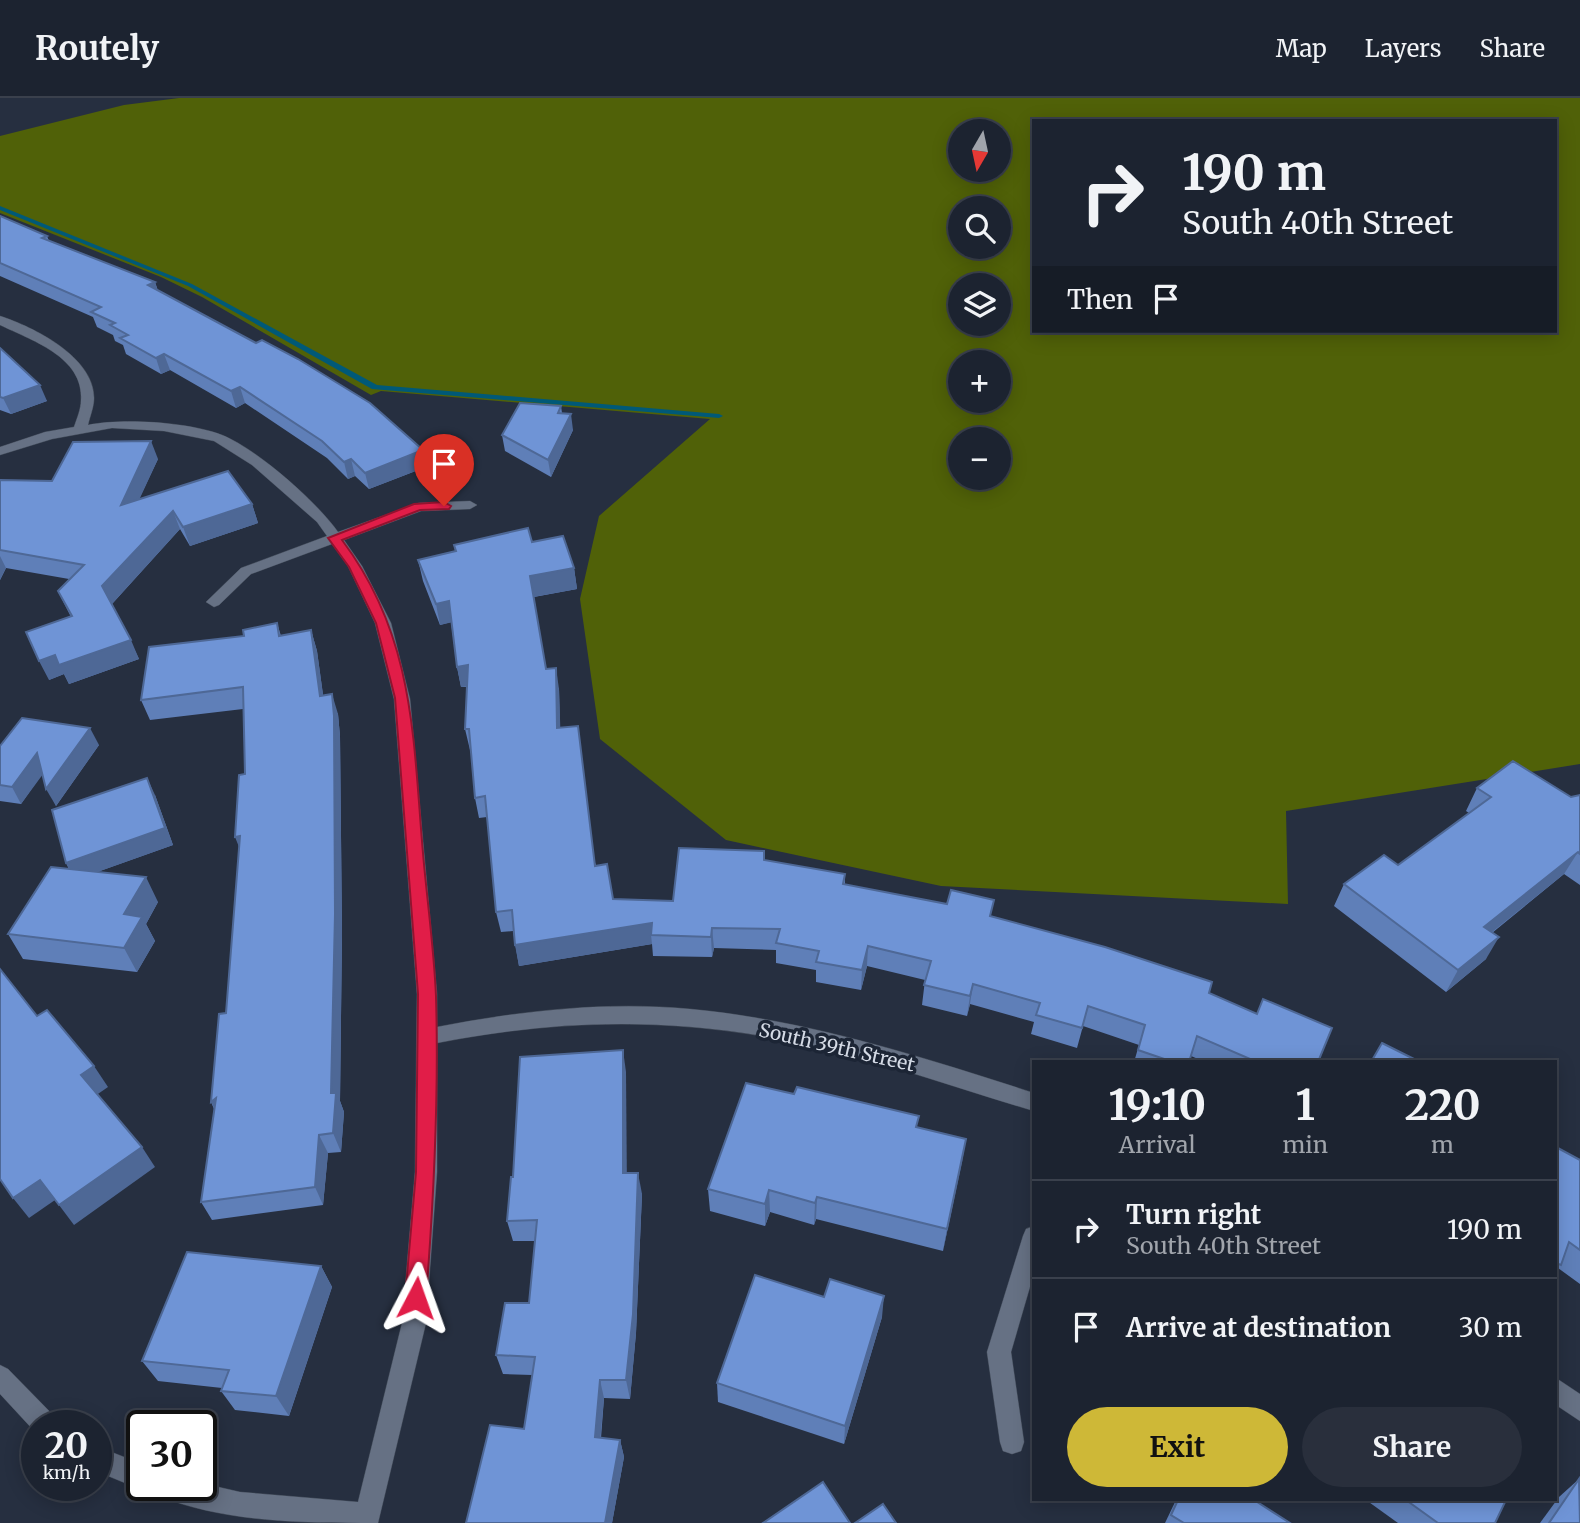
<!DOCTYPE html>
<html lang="en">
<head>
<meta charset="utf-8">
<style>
  body { margin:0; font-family:Merriweather,serif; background:#292f3c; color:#f1f3f6; height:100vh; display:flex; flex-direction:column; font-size:26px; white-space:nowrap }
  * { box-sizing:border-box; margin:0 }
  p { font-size:23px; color:#a0a4ab }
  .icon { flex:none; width:38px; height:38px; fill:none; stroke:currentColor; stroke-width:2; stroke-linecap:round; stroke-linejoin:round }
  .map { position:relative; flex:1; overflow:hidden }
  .details { position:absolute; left:1032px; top:962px; width:525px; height:441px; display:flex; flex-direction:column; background:#1c2330; border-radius:0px; box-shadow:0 4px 18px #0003,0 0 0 2px #3a404c }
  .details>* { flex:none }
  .guide { position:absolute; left:1032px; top:21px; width:525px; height:214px; border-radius:0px; box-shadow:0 4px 18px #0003,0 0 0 2px #3a404c; background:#1c2330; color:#f1f3f6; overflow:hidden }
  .needle { width:46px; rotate:189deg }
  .controls { position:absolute; left:948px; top:21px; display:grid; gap:14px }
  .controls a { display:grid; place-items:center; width:63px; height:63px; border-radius:50%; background:#1c2330; box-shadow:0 4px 18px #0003,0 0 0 2px #3a404c; font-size:35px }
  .speed { position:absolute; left:21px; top:1312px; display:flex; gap:14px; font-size:35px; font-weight:700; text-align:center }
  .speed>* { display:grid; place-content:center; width:91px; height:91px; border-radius:50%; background:#1c2330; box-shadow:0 4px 18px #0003,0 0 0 2px #3a404c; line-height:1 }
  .speed small { font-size:18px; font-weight:400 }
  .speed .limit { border:4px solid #111; border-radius:10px; background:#fff; color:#111 }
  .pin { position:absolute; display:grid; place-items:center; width:60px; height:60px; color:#fff; margin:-72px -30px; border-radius:50% 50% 50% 0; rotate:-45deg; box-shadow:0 0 7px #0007 }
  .pin .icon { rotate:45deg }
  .me { position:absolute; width:77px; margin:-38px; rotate:4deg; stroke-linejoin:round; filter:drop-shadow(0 0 5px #0008) }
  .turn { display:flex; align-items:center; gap:24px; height:147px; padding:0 35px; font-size:32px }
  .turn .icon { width:91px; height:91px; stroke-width:2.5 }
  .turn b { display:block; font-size:49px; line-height:60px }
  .then { display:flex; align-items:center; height:66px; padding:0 35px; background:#0003; gap:14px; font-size:26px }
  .eta { display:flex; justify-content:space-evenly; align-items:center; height:119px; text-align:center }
  .eta b { font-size:42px; font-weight:700; line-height:49px }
  .cta { display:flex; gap:14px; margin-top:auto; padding:14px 35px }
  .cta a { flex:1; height:80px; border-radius:42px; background:#ceb837; color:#111; font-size:28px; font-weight:700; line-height:80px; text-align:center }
  .cta a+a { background:#292f3c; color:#f1f3f6 }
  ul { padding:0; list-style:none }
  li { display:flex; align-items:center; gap:21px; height:98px; padding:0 35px; border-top:2px solid #3a404c }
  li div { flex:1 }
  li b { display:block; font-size:26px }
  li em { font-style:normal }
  header { display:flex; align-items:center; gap:42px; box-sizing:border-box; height:98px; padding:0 35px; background:#1c2330; border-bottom:2px solid #3a404c }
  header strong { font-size:33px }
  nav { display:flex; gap:38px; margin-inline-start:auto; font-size:24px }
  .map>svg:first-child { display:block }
  .green { fill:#506108; fill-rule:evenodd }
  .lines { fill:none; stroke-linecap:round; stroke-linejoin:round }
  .stream { fill:#005977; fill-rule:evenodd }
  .minor-casing { stroke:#414a58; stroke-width:1 }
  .minor { fill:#667184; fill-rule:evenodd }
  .wall { fill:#5f7fb8 }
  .shaded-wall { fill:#4e6896 }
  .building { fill:#6f94d6; stroke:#4e6896; stroke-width:2 }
  .route { fill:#e11d48; stroke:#92132f; stroke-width:2 }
  .labels { text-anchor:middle; stroke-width:7; stroke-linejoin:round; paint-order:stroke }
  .street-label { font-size:19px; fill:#d4dae5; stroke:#1c2535 }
</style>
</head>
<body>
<header>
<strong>Routely</strong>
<nav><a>Map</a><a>Layers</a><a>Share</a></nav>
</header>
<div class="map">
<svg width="1580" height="1425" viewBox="0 0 1580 1425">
  <rect width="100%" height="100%" fill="#262f40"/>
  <path class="green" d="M 179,0 L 1580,0 L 1580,666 L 1286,713 L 1288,806 L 941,788 L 726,742 L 600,641 L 580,501 L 599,418 L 710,321 L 381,293 L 371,297 L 202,199 L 161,179 L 0,115 L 0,38 L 124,7 ZM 1034,23 L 1556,23 L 1556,233 L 1034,233 ZM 961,33 L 999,33 L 999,72 L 961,72 ZM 961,110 L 999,110 L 999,149 L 961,149 ZM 961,187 L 999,187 L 999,226 L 961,226 ZM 961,264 L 999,264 L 999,303 L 961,303 ZM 961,341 L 999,341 L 999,380 L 961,380 Z"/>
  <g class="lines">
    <path class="stream" d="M 0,108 L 192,186 L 377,287 L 719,316 L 723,318 L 719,320 L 372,291 L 188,188 L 0,112 Z"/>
    <defs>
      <g id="minor">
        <path d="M 0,218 C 34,229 94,259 94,300 C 94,309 90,318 88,327 C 123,320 188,324 222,337 C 257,351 317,404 338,434 L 419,405 L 470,403 L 477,407 L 470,411 L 421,413 L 344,442 L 362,468 L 391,525 L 410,601 L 437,896 L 437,929 C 520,913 605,903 690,911 C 808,922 922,959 1034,995 L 1034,1013 C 963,992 893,967 821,950 C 690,919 569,919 437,945 L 437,1074 L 426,1225 L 378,1425 C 304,1425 226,1425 156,1397 L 153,1388 L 201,1388 L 201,1385 L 240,1394 L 358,1404 L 402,1225 L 415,1074 L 417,896 L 394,601 L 375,525 L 348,468 L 332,446 L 251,476 L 219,507 L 214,509 L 206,504 L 241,470 L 327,438 L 317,424 L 252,367 L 214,343 L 164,333 L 112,330 L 52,341 L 0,357 L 0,349 L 45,334 L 74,329 C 77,320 81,311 81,302 C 84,259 31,242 0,227 Z"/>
        <path d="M 1034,1128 L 1034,1175 L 1011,1254 L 1024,1344 L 1021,1353 L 1012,1356 L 1003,1353 L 1000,1344 L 987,1254 L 1023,1138 L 1026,1131 Z"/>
        <path d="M 0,1267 L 8,1271 L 55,1319 L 58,1328 L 37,1328 L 37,1336 L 0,1296 Z"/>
        <path d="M 1556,1280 L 1580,1296 L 1580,1323 L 1556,1307 Z"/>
        <path d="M 96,1348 L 142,1366 L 142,1388 L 151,1388 L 142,1392 L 96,1373 Z"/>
      </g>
    </defs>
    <use href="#minor" class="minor-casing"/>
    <use href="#minor" class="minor"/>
  </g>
  <g class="wall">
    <path d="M 0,118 L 47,138 L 49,143 L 155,184 L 158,193 L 423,352 L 426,369 L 369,391 L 355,378 L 348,381 L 327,360 L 245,305 L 236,310 L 170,272 L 161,276 L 126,256 L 123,247 L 115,243 L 113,237 L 97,229 L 93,219 L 0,178 Z"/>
    <path d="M 0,250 L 47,303 L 11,316 L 0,312 Z"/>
    <path d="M 561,308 L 562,315 L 573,332 L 551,379 L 505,353 L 502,337 Z"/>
    <path d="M 158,361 L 139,401 L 252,406 L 258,425 L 190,448 L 180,431 L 112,506 L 139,561 L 69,586 L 64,576 L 49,582 L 71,519 L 58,493 L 69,481 L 6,470 L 0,482 L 0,382 L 52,383 Z"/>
    <path d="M 532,444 L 574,470 L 577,491 L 534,499 L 546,571 L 559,591 L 560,630 L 596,768 L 613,801 L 673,803 L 764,762 L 845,776 L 845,786 L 992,818 L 1209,895 L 1318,964 L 1205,964 L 1191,958 L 1189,964 L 1134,964 L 1139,947 L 1083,928 L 1077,950 L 1031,936 L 1034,924 L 970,906 L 967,918 L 922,907 L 925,882 L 867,868 L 861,892 L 816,884 L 816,872 L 776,865 L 776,852 L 714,850 L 712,859 L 653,858 L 652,846 L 519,868 L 513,833 L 501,834 L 496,814 L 487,719 L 479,720 L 475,700 L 471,652 L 470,652 L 465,631 L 467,589 L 461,589 L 457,569 L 451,524 L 440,527 L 423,483 L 418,462 L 455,453 L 454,447 Z"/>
    <path d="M 277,525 L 281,538 L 311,532 L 317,553 L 323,597 L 338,616 L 340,638 L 342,836 L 340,1003 L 344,1014 L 341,1054 L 328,1055 L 323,1107 L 212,1122 L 201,1104 L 214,1011 L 211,1004 L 226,915 L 245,676 L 243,611 L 150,622 L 141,602 L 244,538 Z"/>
    <path d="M 99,647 L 56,708 L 42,676 L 21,706 L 0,703 L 0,648 Z"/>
    <path d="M 1477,690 L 1571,699 L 1580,697 L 1580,787 L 1564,776 L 1492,835 L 1486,861 L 1446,894 L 1334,808 L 1344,786 L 1398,767 L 1469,715 L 1466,713 Z"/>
    <path d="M 155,697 L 173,747 L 97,774 L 158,804 L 146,826 L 155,843 L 137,874 L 23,861 L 8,836 L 69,771 L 66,765 Z"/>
    <path d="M 626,974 L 626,1075 L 642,1096 L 636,1235 L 630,1301 L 604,1300 L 601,1340 L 620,1342 L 624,1359 L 612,1425 L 466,1425 L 524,1331 L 532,1277 L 503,1276 L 496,1257 L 529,1205 L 535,1143 L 513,1143 L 507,1123 L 513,1079 Z"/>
    <path d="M 918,1030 L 966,1041 L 943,1153 L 816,1121 L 814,1127 L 770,1114 L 765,1128 L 710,1113 L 708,1091 Z"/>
    <path d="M 1556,1049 L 1580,1062 L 1580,1186 L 1558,1170 L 1556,1173 Z"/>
    <path d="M 321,1168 L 332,1189 L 289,1318 L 235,1312 L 221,1293 L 222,1290 L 158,1283 L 142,1263 Z"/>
    <path d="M 882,1219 L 844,1346 L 718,1304 L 717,1285 Z"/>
    <path d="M 1579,1381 L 1580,1425 L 1540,1425 L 1559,1399 Z"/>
    <path d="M 1176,1402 L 1254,1402 L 1290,1425 L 1165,1425 Z"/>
    <path d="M 1366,1402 L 1506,1402 L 1495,1425 L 1398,1425 Z"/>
  </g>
  <g class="shaded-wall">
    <path d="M 155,184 L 160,199 L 148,187 Z"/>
    <path d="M 164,256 L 170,272 L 161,276 L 156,260 Z"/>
    <path d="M 40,287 L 47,303 L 11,316 L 3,300 Z"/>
    <path d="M 240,289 L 245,305 L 236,310 L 231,293 Z"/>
    <path d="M 571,316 L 573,332 L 551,379 L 548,362 Z"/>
    <path d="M 151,343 L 158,361 L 128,426 L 121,407 Z"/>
    <path d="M 423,352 L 426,369 L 369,391 L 365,375 Z"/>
    <path d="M 351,361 L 355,378 L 348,381 L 344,364 Z"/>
    <path d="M 252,406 L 258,425 L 190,448 L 183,429 Z"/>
    <path d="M 173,413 L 180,431 L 111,507 L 102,488 Z"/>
    <path d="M 0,458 L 6,470 L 0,482 Z"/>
    <path d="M 574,470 L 577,491 L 533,499 L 530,478 Z"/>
    <path d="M 449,503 L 453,524 L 440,527 L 436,506 Z"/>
    <path d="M 311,532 L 317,553 L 326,618 L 320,598 Z"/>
    <path d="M 131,542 L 139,561 L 69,586 L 64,576 L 49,582 L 39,563 L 55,557 Z"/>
    <path d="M 468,567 L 472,588 L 461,589 L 457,569 Z"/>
    <path d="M 556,570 L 559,591 L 561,651 L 557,630 Z"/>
    <path d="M 332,596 L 338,616 L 340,638 L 342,836 L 340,1003 L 344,1014 L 341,1054 L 333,1035 L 331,995 Z"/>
    <path d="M 90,630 L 99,647 L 56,708 L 46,691 Z"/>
    <path d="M 37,655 L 46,672 L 21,706 L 12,689 Z"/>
    <path d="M 147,680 L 155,697 L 173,747 L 75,782 L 66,765 Z"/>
    <path d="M 240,738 L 243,759 L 235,739 Z"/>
    <path d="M 1578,754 L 1564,776 L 1471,851 L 1484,829 Z"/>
    <path d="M 146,779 L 158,804 L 146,826 L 155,843 L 137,874 L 124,850 L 124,816 Z"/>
    <path d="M 652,825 L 651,837 L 652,846 L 519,868 L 515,847 Z"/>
    <path d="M 712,830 L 714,850 L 712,859 L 711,839 Z"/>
    <path d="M 1499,839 L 1486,861 L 1446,894 L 1458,872 Z"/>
    <path d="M 868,848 L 867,868 L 861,892 L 862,872 Z"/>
    <path d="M 973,886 L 970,906 L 967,918 L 970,898 Z"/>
    <path d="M 623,952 L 626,974 L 627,1096 L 623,1075 Z"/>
    <path d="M 94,968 L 108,989 L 95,998 L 81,977 Z"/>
    <path d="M 216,1000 L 221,1023 L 211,1004 Z"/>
    <path d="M 319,1037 L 328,1055 L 323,1107 L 315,1089 Z"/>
    <path d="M 966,1041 L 962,1064 L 943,1153 L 947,1131 Z"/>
    <path d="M 142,1049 L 155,1069 L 74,1127 L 59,1107 Z"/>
    <path d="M 638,1075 L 642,1096 L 636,1235 L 630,1301 L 626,1282 Z"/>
    <path d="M 40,1082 L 55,1102 L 29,1120 L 13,1100 Z"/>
    <path d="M 769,1092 L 770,1114 L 765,1128 L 765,1106 Z"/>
    <path d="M 817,1099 L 816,1121 L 814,1127 L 815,1105 Z"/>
    <path d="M 321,1168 L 332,1189 L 289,1318 L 276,1298 Z"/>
    <path d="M 884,1198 L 882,1219 L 844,1346 L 845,1328 Z"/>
    <path d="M 600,1282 L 604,1300 L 599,1356 L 595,1339 Z"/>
    <path d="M 620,1342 L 624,1359 L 612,1425 L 605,1425 Z"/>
  </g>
  <g class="building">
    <path d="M 0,118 L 47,138 L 42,140 L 155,184 L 148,187 L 256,245 L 262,242 L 298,261 L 370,305 L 423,352 L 365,375 L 351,361 L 344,364 L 322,343 L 240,289 L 231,293 L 164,256 L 156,260 L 120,240 L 128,237 L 110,227 L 115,225 L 91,214 L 101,209 L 0,165 Z"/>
    <path d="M 0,250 L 40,287 L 3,300 L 0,299 Z"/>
    <path d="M 520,305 L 561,308 L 558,315 L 571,316 L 548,362 L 502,337 Z"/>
    <path d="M 151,343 L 121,407 L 228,373 L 252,406 L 183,429 L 173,413 L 102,488 L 131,542 L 59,567 L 55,557 L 39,563 L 26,534 L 72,518 L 58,493 L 84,467 L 0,452 L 0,382 L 52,383 L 73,344 Z"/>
    <path d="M 528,430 L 532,444 L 563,438 L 574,470 L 530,478 L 546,571 L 556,570 L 557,630 L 578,628 L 595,768 L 607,766 L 613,801 L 673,803 L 679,750 L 764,753 L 764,762 L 845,776 L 843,786 L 947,806 L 951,792 L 994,802 L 990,818 L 1105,849 L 1212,884 L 1209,895 L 1257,916 L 1263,901 L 1332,930 L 1318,964 L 1257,964 L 1197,938 L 1189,964 L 1173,964 L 1138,952 L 1145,927 L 1088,908 L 1082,930 L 1036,917 L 1040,905 L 973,886 L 970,898 L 924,887 L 931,863 L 868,848 L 862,872 L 816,864 L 819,853 L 776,845 L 780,831 L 712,830 L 711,839 L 651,837 L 652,825 L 515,847 L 512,812 L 496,814 L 485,698 L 475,700 L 469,631 L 465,631 L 468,567 L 457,569 L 449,503 L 436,506 L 418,462 L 456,453 L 454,447 Z"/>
    <path d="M 277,525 L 279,538 L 311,532 L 320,598 L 332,596 L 334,618 L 335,816 L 331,995 L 336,995 L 333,1035 L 319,1037 L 315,1089 L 201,1104 L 216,1000 L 211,1004 L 219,916 L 226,915 L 240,738 L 235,739 L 239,677 L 245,676 L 243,589 L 141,602 L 149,549 L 244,538 L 243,532 Z"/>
    <path d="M 22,620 L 90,630 L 46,691 L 37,655 L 12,689 L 0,687 L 0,648 Z"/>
    <path d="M 1513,663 L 1571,699 L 1580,697 L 1580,756 L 1578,754 L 1484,829 L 1499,839 L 1458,872 L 1344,786 L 1384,757 L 1398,767 L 1491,699 L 1477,690 Z"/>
    <path d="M 147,680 L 165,730 L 66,765 L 52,712 Z"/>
    <path d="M 51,769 L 146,779 L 124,816 L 142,819 L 124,850 L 8,836 Z"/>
    <path d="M 0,871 L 37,918 L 47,912 L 94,968 L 81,977 L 142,1049 L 59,1107 L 40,1082 L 13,1100 L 0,1081 Z"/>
    <path d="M 1382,945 L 1420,964 L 1371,964 Z"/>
    <path d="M 623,952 L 623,1075 L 638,1075 L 633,1216 L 626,1282 L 600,1282 L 595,1339 L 620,1342 L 605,1425 L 466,1425 L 490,1327 L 524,1331 L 535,1259 L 496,1257 L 505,1205 L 529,1205 L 537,1122 L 507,1123 L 511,1079 L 513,1079 L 520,959 Z"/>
    <path d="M 746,985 L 794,996 L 797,989 L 919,1018 L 916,1029 L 966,1041 L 947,1131 L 817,1099 L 815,1105 L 769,1092 L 765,1106 L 708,1091 Z"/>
    <path d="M 1556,1049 L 1580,1062 L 1580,1152 L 1569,1144 L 1561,1167 L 1556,1165 Z"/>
    <path d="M 187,1154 L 321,1168 L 276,1298 L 221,1293 L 229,1272 L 142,1263 Z"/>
    <path d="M 755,1177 L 824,1199 L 830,1181 L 884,1198 L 845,1328 L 717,1285 Z"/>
    <path d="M 1579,1381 L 1580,1425 L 1549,1425 Z"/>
    <path d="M 823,1384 L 850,1425 L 763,1425 Z"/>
    <path d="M 1178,1402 L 1254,1402 L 1290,1425 L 1184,1425 L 1171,1417 Z"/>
    <path d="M 1406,1402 L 1506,1402 L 1495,1425 L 1438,1425 Z"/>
    <path d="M 883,1406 L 896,1425 L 855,1425 Z"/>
  </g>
  <path class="route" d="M 444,404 L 451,408 L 449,411 L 420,412 L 342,442 C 415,539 413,640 423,755 C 427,802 434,850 436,898 C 439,999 434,1099 426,1200 L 423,1207 L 416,1210 L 408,1207 L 405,1200 L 416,1074 L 418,896 L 395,600 L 376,525 L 349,469 L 328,440 L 414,406 Z"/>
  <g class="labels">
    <g class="street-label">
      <text transform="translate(837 949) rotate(13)" y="7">South 39th Street</text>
    </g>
  </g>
</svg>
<div class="controls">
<a><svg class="needle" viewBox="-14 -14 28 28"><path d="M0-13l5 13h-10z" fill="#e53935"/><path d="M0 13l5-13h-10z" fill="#a0a4ab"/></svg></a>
<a><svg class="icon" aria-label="search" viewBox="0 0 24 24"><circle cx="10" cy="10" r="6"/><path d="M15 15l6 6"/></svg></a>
<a><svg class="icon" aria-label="layers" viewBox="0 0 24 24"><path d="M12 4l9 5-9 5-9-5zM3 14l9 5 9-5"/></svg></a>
<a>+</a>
<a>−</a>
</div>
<div class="speed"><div>20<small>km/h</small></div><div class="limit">30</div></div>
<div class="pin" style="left:444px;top:408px;background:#d93025"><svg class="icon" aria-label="arrive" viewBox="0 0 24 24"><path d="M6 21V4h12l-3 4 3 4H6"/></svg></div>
<svg class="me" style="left:416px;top:1200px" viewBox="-20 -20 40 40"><path d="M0-17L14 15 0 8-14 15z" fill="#e11d48" stroke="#fff" stroke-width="4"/></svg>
<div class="guide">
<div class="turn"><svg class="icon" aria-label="right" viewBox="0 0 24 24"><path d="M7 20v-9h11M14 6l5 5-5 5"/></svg><div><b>190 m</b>South 40th Street</div></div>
<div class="then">Then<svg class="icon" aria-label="arrive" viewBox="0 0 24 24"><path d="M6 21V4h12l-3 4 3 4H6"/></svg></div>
</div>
<section class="details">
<div class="eta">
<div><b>19:10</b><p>Arrival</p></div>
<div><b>1</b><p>min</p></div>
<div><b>220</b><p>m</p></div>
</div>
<ul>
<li><svg class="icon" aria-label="right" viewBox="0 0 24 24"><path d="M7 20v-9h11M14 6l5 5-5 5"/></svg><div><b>Turn right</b><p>South 40th Street</p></div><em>190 m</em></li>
<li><svg class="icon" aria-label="arrive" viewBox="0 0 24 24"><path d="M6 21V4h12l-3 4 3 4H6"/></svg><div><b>Arrive at destination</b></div><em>30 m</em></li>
</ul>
<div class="cta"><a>Exit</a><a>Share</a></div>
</section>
</div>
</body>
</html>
